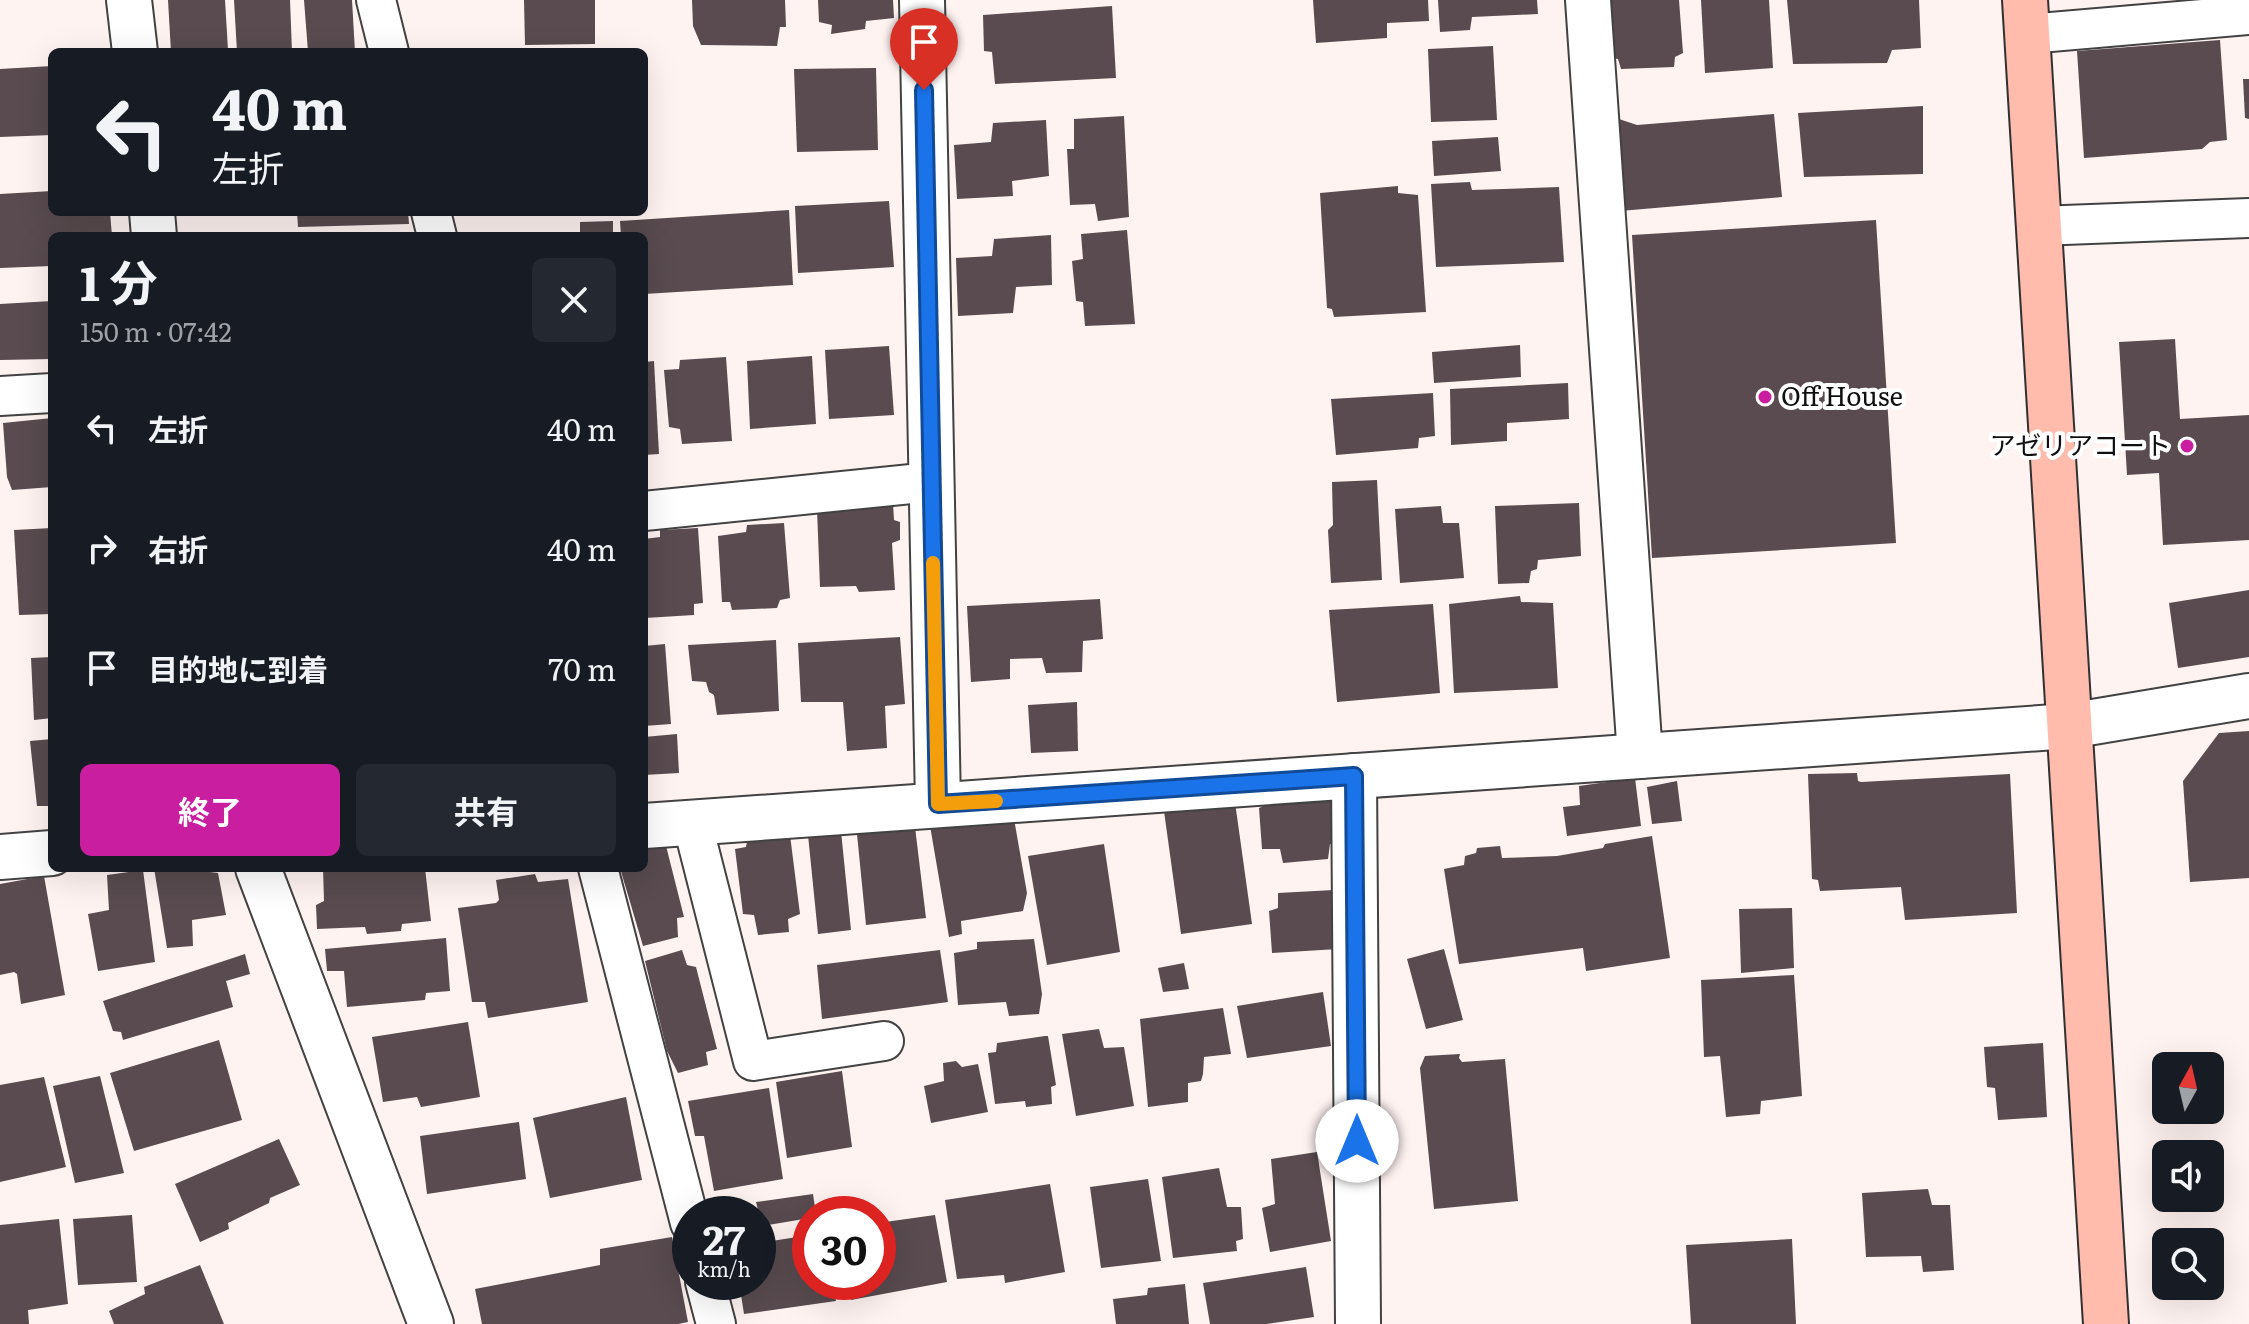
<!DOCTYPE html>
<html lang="ja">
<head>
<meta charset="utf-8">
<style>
  body { margin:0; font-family:Literata,"Noto Sans JP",serif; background:#242831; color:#f1f3f6; height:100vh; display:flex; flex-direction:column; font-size:30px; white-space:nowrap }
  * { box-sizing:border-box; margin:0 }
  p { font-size:26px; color:#9ea1a6 }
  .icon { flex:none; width:44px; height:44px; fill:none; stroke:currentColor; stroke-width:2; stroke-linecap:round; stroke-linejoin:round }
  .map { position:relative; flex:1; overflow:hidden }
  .drawer { position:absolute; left:48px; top:232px; width:600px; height:640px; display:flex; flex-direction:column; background:#171b24; border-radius:12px; box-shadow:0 8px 32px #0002 }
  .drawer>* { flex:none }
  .guide { position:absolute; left:48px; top:48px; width:600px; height:168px; border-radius:12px; box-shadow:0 8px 32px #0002; background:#171b24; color:#f1f3f6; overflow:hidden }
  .needle { width:52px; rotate:8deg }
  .controls { position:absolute; left:2152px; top:1052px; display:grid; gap:16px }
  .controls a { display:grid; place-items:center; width:72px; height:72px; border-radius:12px; background:#171b24; box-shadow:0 8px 32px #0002; font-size:40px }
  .speed { position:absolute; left:672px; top:1196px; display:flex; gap:16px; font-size:40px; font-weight:700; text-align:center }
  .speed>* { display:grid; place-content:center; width:104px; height:104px; border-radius:50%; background:#171b24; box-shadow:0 8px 32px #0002; line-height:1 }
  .speed small { font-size:20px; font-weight:400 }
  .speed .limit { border:12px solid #d22; background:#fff; color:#111 }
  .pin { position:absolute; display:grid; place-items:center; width:68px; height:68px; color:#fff; margin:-82px -34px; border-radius:50% 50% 50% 0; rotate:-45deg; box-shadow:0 0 8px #0007 }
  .pin .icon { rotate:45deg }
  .me { position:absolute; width:88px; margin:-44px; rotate:0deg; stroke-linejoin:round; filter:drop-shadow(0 0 6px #0008) }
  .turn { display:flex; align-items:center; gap:28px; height:168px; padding:0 32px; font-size:36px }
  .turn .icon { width:104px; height:104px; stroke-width:2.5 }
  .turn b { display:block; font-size:56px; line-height:68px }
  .round { display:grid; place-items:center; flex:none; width:84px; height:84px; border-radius:12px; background:#242831 }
  .headline { display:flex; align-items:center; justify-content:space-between; height:136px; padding:0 32px }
  h1 { font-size:48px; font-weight:700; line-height:60px }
  .action { display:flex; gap:16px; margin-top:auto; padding:16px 32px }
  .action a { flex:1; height:92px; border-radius:12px; background:#c91e9f; color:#fff; font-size:32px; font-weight:700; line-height:92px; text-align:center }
  .action a+a { background:#242831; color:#f1f3f6 }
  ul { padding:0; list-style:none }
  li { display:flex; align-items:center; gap:24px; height:120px; padding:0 32px }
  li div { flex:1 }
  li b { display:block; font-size:30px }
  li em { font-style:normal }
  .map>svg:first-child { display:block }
  .building { fill:#594b4f }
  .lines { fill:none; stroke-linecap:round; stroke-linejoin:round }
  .lane-casing { stroke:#424242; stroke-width:42 }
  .street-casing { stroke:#424242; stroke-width:48 }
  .secondary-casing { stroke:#313131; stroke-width:48 }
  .lane { stroke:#fff; stroke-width:38 }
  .street { stroke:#fff; stroke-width:44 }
  .secondary { stroke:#ffbcad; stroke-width:44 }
  .route-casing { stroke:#114b97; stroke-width:20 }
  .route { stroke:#1a73e8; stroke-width:14 }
  .slow { stroke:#f59e0b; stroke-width:14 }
  .poi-dot { fill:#c91e9f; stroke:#fff; stroke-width:3 }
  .labels { text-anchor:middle; stroke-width:8; stroke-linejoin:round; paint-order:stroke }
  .poi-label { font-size:26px; fill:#0f0f0f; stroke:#fff; text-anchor:start }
</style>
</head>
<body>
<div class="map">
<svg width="2249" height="1324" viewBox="0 0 2249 1324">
  <rect width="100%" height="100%" fill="#fff3f2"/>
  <g class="building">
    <path d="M 168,0 L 225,0 L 228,50 L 171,52 Z"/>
    <path d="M 234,0 L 290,0 L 292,52 L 237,52 Z"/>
    <path d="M 304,0 L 352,0 L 355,52 L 308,52 Z"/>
    <path d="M 524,0 L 595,0 L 595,44 L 525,45 Z"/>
    <path d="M 692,0 L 785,0 L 786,27 L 780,27 L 777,46 L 701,45 L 693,26 Z"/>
    <path d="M 818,0 L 893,0 L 894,18 L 866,21 L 865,29 L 831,34 L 832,25 L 819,22 Z"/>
    <path d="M 1313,0 L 1428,0 L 1429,21 L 1387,23 L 1387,38 L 1316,43 Z"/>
    <path d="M 1438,0 L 1537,0 L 1538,14 L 1472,17 L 1470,30 L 1440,32 Z"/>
    <path d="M 1609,0 L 1679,0 L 1683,53 L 1675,57 L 1674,67 L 1621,69 L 1618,59 L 1612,58 Z"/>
    <path d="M 1701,0 L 1769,0 L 1773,68 L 1705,73 Z"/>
    <path d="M 1787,0 L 1919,0 L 1921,48 L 1892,50 L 1887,63 L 1793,64 Z"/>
    <path d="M 1112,6 L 1116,78 L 995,84 L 992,52 L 984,51 L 983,15 Z"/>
    <path d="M 2220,40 L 2227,140 L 2210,142 L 2202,149 L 2084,158 L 2077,51 Z"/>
    <path d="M 1493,46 L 1497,120 L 1431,122 L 1428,49 Z"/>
    <path d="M 52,66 L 52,135 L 0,137 L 0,69 Z"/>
    <path d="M 876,68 L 878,150 L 797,152 L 794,69 Z"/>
    <path d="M 2243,79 L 2249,79 L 2249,119 L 2245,118 Z"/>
    <path d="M 1923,106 L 1923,174 L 1804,177 L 1798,113 Z"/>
    <path d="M 1774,114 L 1782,197 L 1620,211 L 1616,118 L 1637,125 Z"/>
    <path d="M 1124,116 L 1129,217 L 1098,221 L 1095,204 L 1070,205 L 1067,149 L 1074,149 L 1074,119 Z"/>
    <path d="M 1046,120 L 1049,176 L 1012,181 L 1013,196 L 957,199 L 954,145 L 991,142 L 993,123 Z"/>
    <path d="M 1498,137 L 1501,171 L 1434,176 L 1432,141 Z"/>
    <path d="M 1470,182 L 1472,190 L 1559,187 L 1564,262 L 1436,267 L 1431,184 Z"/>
    <path d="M 1398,186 L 1398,193 L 1418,195 L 1426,312 L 1334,317 L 1332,309 L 1327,308 L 1320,193 Z"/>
    <path d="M 52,191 L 52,212 L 110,212 L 112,236 L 52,236 L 52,266 L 0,268 L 0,194 Z"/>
    <path d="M 889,201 L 894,267 L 798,273 L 795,206 Z"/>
    <path d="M 789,210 L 793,285 L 644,294 L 644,236 L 621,236 L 620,221 Z"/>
    <path d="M 297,212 L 408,212 L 409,224 L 298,227 Z"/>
    <path d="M 1876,220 L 1896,543 L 1652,558 L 1632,235 Z"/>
    <path d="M 613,221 L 613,236 L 580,236 L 580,222 Z"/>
    <path d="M 1127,230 L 1135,324 L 1085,326 L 1083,302 L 1076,301 L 1072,261 L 1083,259 L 1081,234 Z"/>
    <path d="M 1051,235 L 1052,285 L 1016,287 L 1013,313 L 958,316 L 956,258 L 992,256 L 994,239 Z"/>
    <path d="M 52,301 L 52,359 L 0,360 L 0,304 Z"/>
    <path d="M 2175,339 L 2180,419 L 2249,415 L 2249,540 L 2163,545 L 2159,473 L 2127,475 L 2119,342 Z"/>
    <path d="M 1520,345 L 1521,377 L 1434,383 L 1432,352 Z"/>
    <path d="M 889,346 L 894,415 L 829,419 L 825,350 Z"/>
    <path d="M 812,356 L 816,424 L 750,429 L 747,361 Z"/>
    <path d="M 726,357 L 732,441 L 682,444 L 680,429 L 669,427 L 664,370 L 679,369 L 680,360 Z"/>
    <path d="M 654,361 L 659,454 L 644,455 L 644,362 Z"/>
    <path d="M 1568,383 L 1569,419 L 1507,423 L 1507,441 L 1451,445 L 1450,389 Z"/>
    <path d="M 1433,393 L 1435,436 L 1419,438 L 1418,448 L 1336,455 L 1331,399 Z"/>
    <path d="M 52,418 L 52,487 L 12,490 L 7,477 L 3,423 Z"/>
    <path d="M 1377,480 L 1382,580 L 1331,583 L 1328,530 L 1333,525 L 1332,482 Z"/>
    <path d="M 893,503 L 894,520 L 900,522 L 900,540 L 892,543 L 895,590 L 859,592 L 856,586 L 820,587 L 817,509 Z"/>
    <path d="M 1579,503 L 1581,556 L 1538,560 L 1537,569 L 1531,571 L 1529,583 L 1498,584 L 1495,506 Z"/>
    <path d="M 1441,506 L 1443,523 L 1459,523 L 1464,578 L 1400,583 L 1395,509 Z"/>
    <path d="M 784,523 L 790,598 L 780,600 L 777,608 L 732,610 L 730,602 L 722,602 L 718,536 L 746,532 L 747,525 Z"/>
    <path d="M 52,528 L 52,614 L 19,615 L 14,530 Z"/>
    <path d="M 698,528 L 703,603 L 694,604 L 694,615 L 645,618 L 644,539 L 660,537 L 660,530 Z"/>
    <path d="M 2249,590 L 2249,657 L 2178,668 L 2169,603 Z"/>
    <path d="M 1520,596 L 1521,602 L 1553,603 L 1558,688 L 1454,693 L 1449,604 Z"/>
    <path d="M 1100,599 L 1103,639 L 1083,641 L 1082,672 L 1046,673 L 1042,658 L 1010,659 L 1010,679 L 971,682 L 967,606 Z"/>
    <path d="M 1433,604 L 1440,693 L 1337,702 L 1329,610 Z"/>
    <path d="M 900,637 L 905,704 L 885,706 L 887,748 L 847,751 L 843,702 L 801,702 L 798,643 Z"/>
    <path d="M 776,640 L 779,711 L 717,715 L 714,695 L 709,692 L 706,682 L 692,681 L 688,645 Z"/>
    <path d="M 665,644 L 671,724 L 644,726 L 644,646 Z"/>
    <path d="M 52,657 L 52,718 L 34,720 L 31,658 Z"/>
    <path d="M 1077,702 L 1078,751 L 1031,753 L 1028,705 Z"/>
    <path d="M 2249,731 L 2249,878 L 2190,882 L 2183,781 L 2219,733 Z"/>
    <path d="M 677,734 L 679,773 L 644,775 L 644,737 Z"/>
    <path d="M 52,739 L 52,806 L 37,806 L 30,741 Z"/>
    <path d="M 1857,773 L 1858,781 L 1861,782 L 2010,774 L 2017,913 L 1905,920 L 1901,887 L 1820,891 L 1818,880 L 1812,879 L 1808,774 Z"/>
    <path d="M 1635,778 L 1641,826 L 1567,836 L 1563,807 L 1580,805 L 1579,786 Z"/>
    <path d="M 1677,781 L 1682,821 L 1652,824 L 1647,787 Z"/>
    <path d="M 1267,792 L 1334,796 L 1337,844 L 1330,844 L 1328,859 L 1283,863 L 1280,849 L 1262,849 L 1259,808 L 1268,804 Z"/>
    <path d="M 1234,795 L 1252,924 L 1181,934 L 1163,804 Z"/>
    <path d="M 1013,813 L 1027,893 L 1023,911 L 961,921 L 962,934 L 949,937 L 928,814 Z"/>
    <path d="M 915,827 L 926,918 L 866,925 L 857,834 Z"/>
    <path d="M 841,831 L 851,930 L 818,934 L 808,835 Z"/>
    <path d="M 663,834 L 684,917 L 677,918 L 678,937 L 643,946 L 620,868 L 644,868 L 644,840 Z"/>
    <path d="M 790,835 L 800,914 L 788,919 L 789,932 L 758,935 L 754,915 L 743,914 L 735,849 L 746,847 L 747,841 Z"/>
    <path d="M 1652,836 L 1670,958 L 1586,971 L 1583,948 L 1459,964 L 1444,869 L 1464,865 L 1465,856 L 1476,853 L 1477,848 L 1500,846 L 1502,858 L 1557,856 L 1603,848 L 1605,844 Z"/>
    <path d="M 1104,844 L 1120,952 L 1047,965 L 1028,856 Z"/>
    <path d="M 154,868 L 210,868 L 210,872 L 218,873 L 226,915 L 192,920 L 193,946 L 167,948 Z"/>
    <path d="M 323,868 L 425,868 L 431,921 L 402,924 L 401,931 L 367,934 L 365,927 L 317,929 L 316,905 L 324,901 Z"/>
    <path d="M 143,870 L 155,962 L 98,971 L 88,914 L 109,910 L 107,875 Z"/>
    <path d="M 535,874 L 538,882 L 568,879 L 588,1002 L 488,1018 L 485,1002 L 472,1002 L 458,908 L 496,903 L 499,900 L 496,880 Z"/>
    <path d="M 44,876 L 65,995 L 21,1004 L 17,974 L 14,972 L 0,975 L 0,884 Z"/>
    <path d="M 1334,890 L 1338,949 L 1272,953 L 1269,911 L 1278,908 L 1278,893 Z"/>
    <path d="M 1792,908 L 1794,968 L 1741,973 L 1739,909 Z"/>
    <path d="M 446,938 L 450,991 L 426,993 L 425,1000 L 347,1007 L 344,971 L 327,971 L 325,949 Z"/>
    <path d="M 1034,939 L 1042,994 L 1039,1014 L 1009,1016 L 1006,1002 L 958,1005 L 954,953 L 977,949 L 977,942 Z"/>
    <path d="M 1444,949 L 1463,1020 L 1426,1029 L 1407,959 Z"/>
    <path d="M 682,950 L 687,965 L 696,967 L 717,1049 L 706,1052 L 708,1065 L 678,1073 L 667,1051 L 645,961 Z"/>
    <path d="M 940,950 L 948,1002 L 822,1019 L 817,965 Z"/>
    <path d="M 245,954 L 250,974 L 226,981 L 233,1007 L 123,1040 L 121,1032 L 113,1031 L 103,1001 Z"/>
    <path d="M 1184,963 L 1189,989 L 1163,992 L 1158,968 Z"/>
    <path d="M 1794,975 L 1802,1096 L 1761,1101 L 1760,1114 L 1726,1117 L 1720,1056 L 1704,1057 L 1701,980 Z"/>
    <path d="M 1323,992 L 1331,1046 L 1247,1058 L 1237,1006 Z"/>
    <path d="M 1223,1008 L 1231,1054 L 1204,1057 L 1203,1074 L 1201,1081 L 1188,1083 L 1188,1102 L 1148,1107 L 1140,1019 Z"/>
    <path d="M 468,1022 L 480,1097 L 421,1107 L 417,1097 L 383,1102 L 372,1037 Z"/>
    <path d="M 1099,1029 L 1104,1048 L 1124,1047 L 1134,1106 L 1076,1116 L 1062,1034 Z"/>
    <path d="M 1045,1036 L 1048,1036 L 1056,1085 L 1051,1087 L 1052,1104 L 1026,1107 L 1025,1101 L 995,1104 L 988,1053 L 996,1052 L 997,1043 Z"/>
    <path d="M 219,1040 L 242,1120 L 134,1151 L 110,1073 Z"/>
    <path d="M 2043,1043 L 2047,1117 L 1998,1120 L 1995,1088 L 1987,1087 L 1984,1047 Z"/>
    <path d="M 1460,1054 L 1459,1058 L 1462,1062 L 1505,1059 L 1518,1201 L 1434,1209 L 1420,1068 L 1425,1056 Z"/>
    <path d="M 956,1061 L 962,1067 L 978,1064 L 988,1112 L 931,1123 L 924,1086 L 944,1081 L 943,1063 Z"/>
    <path d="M 842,1071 L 852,1147 L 787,1158 L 776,1082 Z"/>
    <path d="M 100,1076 L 124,1173 L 75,1183 L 53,1086 Z"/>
    <path d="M 44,1077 L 66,1167 L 0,1182 L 0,1085 Z"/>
    <path d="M 769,1088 L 783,1179 L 714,1191 L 704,1136 L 695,1136 L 688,1101 Z"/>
    <path d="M 626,1097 L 642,1180 L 550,1198 L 533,1118 Z"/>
    <path d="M 519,1122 L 526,1179 L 427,1194 L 420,1136 Z"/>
    <path d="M 279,1139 L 300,1185 L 270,1198 L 269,1203 L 228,1223 L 229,1229 L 200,1242 L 175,1184 Z"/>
    <path d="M 1317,1152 L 1331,1241 L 1270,1252 L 1262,1208 L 1275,1204 L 1271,1159 Z"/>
    <path d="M 1219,1168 L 1227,1207 L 1241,1207 L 1243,1239 L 1236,1241 L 1237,1251 L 1173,1258 L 1162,1177 Z"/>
    <path d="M 1148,1179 L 1161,1261 L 1101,1268 L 1090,1187 Z"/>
    <path d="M 1050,1184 L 1065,1272 L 1005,1283 L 1004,1275 L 957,1279 L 945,1200 Z"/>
    <path d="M 1928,1189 L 1932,1205 L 1950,1205 L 1954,1270 L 1923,1272 L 1921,1256 L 1866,1257 L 1862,1193 Z"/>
    <path d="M 813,1194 L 816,1214 L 810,1214 L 810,1218 L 762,1226 L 756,1202 Z"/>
    <path d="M 132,1215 L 137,1282 L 78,1285 L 73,1219 Z"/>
    <path d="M 935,1215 L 947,1282 L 851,1300 L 848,1282 L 878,1282 L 878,1223 Z"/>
    <path d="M 59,1219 L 68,1304 L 28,1310 L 29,1324 L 0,1324 L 0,1225 Z"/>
    <path d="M 810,1235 L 810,1282 L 833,1282 L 836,1301 L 744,1314 L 739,1282 L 758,1282 L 758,1243 Z"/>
    <path d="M 672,1237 L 688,1322 L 678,1324 L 482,1324 L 475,1289 L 600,1265 L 600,1249 Z"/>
    <path d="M 1792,1239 L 1796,1324 L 1691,1324 L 1686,1245 Z"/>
    <path d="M 200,1265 L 224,1324 L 114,1324 L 109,1311 L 145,1294 L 144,1287 Z"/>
    <path d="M 1306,1267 L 1314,1317 L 1266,1324 L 1210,1324 L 1203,1283 Z"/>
    <path d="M 1185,1284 L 1189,1324 L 1116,1324 L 1113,1299 L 1147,1295 L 1148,1288 Z"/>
  </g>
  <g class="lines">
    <defs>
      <g id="lane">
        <path d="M 376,0 L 389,52"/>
        <path d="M 2027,34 L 2249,15"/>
        <path d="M 431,212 L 437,236"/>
        <path d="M 2038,226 L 2249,218"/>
        <path d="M 0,396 L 52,393"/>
        <path d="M 644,511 L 931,482"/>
        <path d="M 692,822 L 753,1061 L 884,1041"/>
        <path d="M 598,868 L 690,1223"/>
        <path d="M 705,1282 L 716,1324"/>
      </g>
      <g id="street">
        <path d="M 129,0 L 135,52"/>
        <path d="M 922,0 L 938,804"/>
        <path d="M 1588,0 L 1640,756"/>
        <path d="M 152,212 L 154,236"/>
        <path d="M 1354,776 L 1358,1324"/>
        <path d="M 644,826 L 2069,726 L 2249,696"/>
        <path d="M 0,857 L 52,853"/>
        <path d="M 258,868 L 431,1324"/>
      </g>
      <path id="secondary" d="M 2025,0 L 2106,1324"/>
    </defs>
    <use href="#lane" class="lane-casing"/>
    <use href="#street" class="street-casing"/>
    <use href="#secondary" class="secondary-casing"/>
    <use href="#lane" class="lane"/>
    <use href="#street" class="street"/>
    <use href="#secondary" class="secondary"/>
  </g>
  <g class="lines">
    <defs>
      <path id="route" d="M 924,90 L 938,804 L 1354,776 L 1357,1141"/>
    </defs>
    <use href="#route" class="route-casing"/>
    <use href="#route" class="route"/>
    <path class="slow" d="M 933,563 L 938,804 L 996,801"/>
  </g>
  <g class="poi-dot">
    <circle cx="1765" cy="397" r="8"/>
    <circle cx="2187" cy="446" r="8"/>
  </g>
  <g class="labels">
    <g class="poi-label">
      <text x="1781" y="406">Off House</text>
      <text x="2171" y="455" text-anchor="end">アゼリアコート</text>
    </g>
  </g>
</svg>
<div class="controls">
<a><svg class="needle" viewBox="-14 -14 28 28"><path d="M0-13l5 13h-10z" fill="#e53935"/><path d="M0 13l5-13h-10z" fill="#9ea1a6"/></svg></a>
<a><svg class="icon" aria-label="sound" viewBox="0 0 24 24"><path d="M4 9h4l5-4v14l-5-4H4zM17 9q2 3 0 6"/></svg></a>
<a><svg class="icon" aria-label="search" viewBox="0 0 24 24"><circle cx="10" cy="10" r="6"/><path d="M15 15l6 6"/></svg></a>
</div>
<div class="speed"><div>27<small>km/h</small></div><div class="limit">30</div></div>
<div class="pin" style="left:924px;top:90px;background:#d93025"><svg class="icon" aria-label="arrive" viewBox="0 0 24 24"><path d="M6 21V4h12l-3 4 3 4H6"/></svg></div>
<svg class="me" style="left:1357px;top:1141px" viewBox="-20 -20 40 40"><circle r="19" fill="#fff"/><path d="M0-13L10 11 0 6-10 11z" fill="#1a73e8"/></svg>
<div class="guide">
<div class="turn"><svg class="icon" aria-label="left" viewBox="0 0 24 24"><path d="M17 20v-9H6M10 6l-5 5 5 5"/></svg><div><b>40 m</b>左折</div></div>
</div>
<section class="drawer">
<div class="headline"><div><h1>1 分</h1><p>150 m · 07:42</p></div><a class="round"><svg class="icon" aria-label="close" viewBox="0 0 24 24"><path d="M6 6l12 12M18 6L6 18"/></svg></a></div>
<ul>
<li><svg class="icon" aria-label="left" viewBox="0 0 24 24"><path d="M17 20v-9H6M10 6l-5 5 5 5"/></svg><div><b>左折</b></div><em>40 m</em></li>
<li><svg class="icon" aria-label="right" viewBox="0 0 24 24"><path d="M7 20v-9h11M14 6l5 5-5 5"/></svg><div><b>右折</b></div><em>40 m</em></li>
<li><svg class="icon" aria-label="arrive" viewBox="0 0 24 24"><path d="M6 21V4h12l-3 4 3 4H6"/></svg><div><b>目的地に到着</b></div><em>70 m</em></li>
</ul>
<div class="action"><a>終了</a><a>共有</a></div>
</section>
</div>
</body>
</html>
